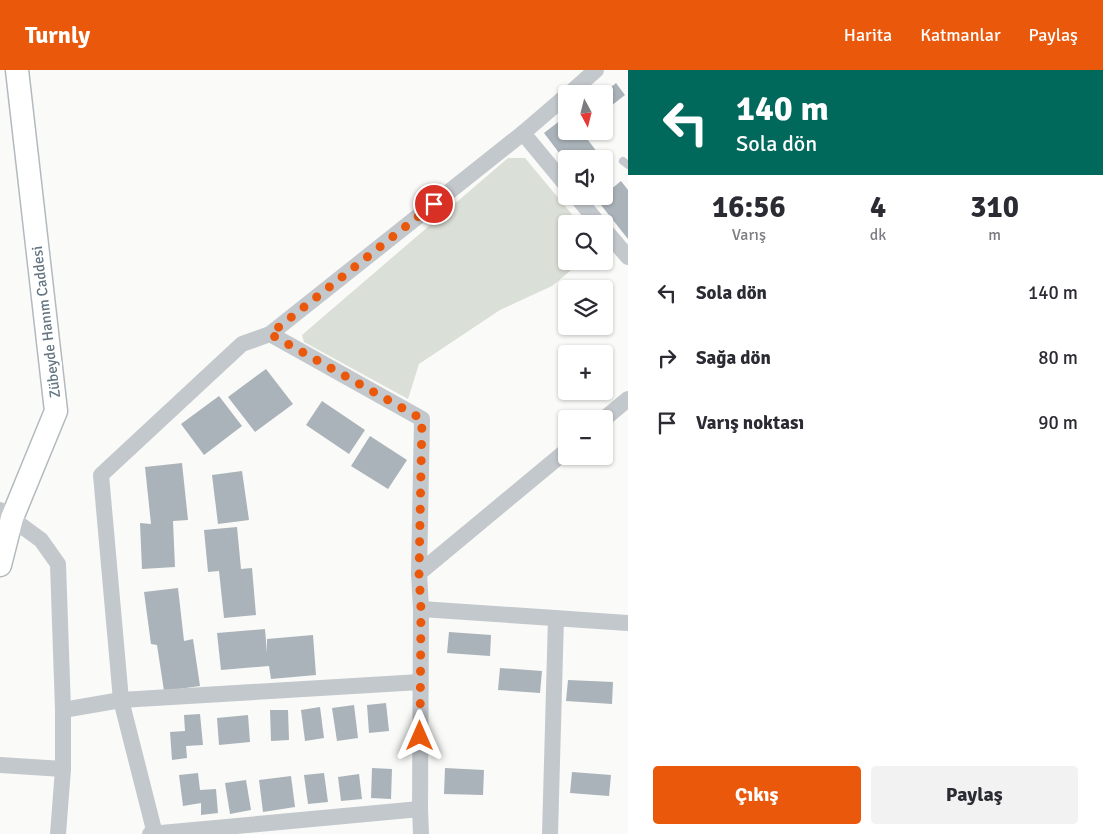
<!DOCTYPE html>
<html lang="tr">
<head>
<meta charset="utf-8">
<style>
  body { margin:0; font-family:Signika,sans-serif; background:#f2f2f3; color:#2b2b33; height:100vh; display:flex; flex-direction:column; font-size:19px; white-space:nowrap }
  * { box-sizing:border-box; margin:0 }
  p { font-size:16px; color:#7c7c81 }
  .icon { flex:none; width:28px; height:28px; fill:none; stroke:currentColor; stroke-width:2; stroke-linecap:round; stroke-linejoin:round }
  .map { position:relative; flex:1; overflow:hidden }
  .drawer { display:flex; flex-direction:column; background:#fff; width:475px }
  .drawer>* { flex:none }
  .hud { background:#00695c; color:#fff; overflow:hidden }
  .needle { width:32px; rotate:173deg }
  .buttons { position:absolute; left:558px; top:15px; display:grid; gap:10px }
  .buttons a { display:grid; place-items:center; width:55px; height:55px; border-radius:5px; background:#fff; box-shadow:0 1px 4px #0004; font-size:25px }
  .pin { position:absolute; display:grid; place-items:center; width:42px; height:42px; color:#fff; margin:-21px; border:2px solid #fff; border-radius:50%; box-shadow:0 1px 5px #0007 }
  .me { position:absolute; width:55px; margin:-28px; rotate:0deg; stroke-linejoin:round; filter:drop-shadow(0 0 4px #0008) }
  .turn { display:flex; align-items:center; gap:18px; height:105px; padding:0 25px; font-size:22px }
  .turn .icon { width:65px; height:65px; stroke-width:2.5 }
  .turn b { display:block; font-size:35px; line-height:42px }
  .eta { display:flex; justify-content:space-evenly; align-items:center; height:85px; text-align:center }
  .eta b { font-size:30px; font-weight:800; line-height:35px }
  .primary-button { display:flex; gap:10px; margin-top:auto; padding:10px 25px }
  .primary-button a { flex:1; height:58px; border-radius:5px; background:#ea580c; color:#fff; font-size:20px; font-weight:800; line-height:58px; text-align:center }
  .primary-button a+a { background:#f2f2f3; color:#2b2b33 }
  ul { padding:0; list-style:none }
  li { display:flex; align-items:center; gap:15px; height:65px; padding:0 25px }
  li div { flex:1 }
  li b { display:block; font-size:19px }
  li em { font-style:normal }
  header { display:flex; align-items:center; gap:30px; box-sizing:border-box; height:70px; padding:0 25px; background:#ea580c; color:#fff }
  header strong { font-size:24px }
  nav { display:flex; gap:28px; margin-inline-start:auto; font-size:18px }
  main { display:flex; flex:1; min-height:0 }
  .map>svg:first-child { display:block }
  .green { fill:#dadfd7 }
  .building { fill:#aab3b9 }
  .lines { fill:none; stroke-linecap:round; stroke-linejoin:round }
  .secondary-casing { stroke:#b3babf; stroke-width:25 }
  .lane { stroke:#c3c8cc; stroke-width:8 }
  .street { stroke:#c3c8cc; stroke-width:16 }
  .secondary { stroke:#fff; stroke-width:22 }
  .route { stroke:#ea580c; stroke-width:9; stroke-dasharray:0 16.2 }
  .labels { text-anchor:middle; stroke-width:5; stroke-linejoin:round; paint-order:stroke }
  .street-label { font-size:15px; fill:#657683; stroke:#fff }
</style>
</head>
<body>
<header>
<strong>Turnly</strong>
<nav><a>Harita</a><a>Katmanlar</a><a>Paylaş</a></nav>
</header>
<main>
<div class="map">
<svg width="628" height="764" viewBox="0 0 628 764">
  <rect width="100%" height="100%" fill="#fafaf8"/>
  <path class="green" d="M 508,88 L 525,88 L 580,154 L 566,154 L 566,191 L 582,191 L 552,216 L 500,240 L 419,294 L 408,329 L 304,272 L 302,265 Z"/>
  <g class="building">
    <path d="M 616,13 L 625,25 L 611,36 L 604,27 L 604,23 Z"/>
    <path d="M 566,46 L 566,61 L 581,61 L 601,87 L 598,89 L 566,89 L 566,92 L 544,63 Z"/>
    <path d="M 621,111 L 628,120 L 628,169 L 597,130 L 602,126 L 604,126 L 604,125 Z"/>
    <path d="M 266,299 L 293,334 L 255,362 L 228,327 Z"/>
    <path d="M 219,326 L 242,356 L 204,385 L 181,354 Z"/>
    <path d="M 322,331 L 365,360 L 349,384 L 306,355 Z"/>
    <path d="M 370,366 L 407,390 L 388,419 L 351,396 Z"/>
    <path d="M 182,393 L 188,450 L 173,451 L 175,497 L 142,499 L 140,453 L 151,454 L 145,397 Z"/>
    <path d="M 242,401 L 249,450 L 218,454 L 212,405 Z"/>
    <path d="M 237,457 L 241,499 L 252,498 L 256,545 L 224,548 L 219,501 L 208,502 L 204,460 Z"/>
    <path d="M 178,518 L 184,571 L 193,569 L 200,616 L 164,621 L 157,575 L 151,574 L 144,522 Z"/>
    <path d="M 265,559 L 267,583 L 267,569 L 313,565 L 316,605 L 271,609 L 269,596 L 221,600 L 217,563 Z"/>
    <path d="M 449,562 L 491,565 L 490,586 L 447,583 Z"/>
    <path d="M 500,598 L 542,601 L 540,623 L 498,620 Z"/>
    <path d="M 568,610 L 613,612 L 612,634 L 566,631 Z"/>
    <path d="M 386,633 L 389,661 L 369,663 L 367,635 Z"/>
    <path d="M 354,635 L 358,668 L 337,671 L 332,638 Z"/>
    <path d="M 320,637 L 324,668 L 305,671 L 301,640 Z"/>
    <path d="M 270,640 L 288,640 L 289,670 L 271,671 Z"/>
    <path d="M 200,644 L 203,675 L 186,676 L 187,688 L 172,690 L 170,662 L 185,661 L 184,645 Z"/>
    <path d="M 248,645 L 250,672 L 219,675 L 217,648 Z"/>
    <path d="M 372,698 L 392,699 L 391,729 L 371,728 Z"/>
    <path d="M 445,698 L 484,700 L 483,725 L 444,724 Z"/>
    <path d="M 572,702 L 611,705 L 609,726 L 570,723 Z"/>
    <path d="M 198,703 L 200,720 L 216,719 L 218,743 L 201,745 L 201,733 L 183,736 L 179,705 Z"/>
    <path d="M 324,703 L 328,732 L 308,734 L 304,705 Z"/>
    <path d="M 359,704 L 362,729 L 341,731 L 338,707 Z"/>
    <path d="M 291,706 L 295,737 L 263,742 L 259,710 Z"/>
    <path d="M 246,710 L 251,740 L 230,744 L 225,713 Z"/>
  </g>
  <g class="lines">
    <defs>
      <path id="secondary" d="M 0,495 L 12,448 L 56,341 L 17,0"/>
    </defs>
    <use href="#secondary" class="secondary-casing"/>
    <path class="lane" d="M 623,91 L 628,95"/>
    <g class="street">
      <path d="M 569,24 L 596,0"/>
      <path d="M 523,63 L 566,115"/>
      <path d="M 576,126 L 599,154"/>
      <path d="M 604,159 L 628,187"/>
      <path d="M 270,264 L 422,349 L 419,503 L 421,539 L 420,739 L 421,764"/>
      <path d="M 604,349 L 628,329"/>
      <path d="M 0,440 L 41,470 L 58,494 L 63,640 L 63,699"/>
      <path d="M 419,503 L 566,381"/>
      <path d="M 421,539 L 628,553"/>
      <path d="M 63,640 L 121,630 L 420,612"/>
      <path d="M 0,695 L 63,699 L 58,764"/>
      <path d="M 150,764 L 420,739"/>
      <path d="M 155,764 L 121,630 L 101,405 L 242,274 L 270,264 L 523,63 L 566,26"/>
      <path d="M 550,764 L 556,548"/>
    </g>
    <use href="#secondary" class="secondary"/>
  </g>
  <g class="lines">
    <path class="route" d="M 420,666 L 421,539 L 419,503 L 422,349 L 270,264 L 434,134"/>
  </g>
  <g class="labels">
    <g class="street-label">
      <text transform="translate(46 252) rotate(-97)" y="5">Zübeyde Hanım Caddesi</text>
    </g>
  </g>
</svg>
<div class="buttons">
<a><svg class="needle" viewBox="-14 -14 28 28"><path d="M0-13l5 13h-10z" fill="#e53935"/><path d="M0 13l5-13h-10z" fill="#7c7c81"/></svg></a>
<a><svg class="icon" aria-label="sound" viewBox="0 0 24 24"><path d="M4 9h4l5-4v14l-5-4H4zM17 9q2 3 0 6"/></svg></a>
<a><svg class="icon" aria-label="search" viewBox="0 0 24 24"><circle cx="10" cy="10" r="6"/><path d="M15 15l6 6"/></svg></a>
<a><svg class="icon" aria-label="layers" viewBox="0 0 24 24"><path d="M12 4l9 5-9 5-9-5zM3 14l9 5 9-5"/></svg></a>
<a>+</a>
<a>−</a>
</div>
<div class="pin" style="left:434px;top:134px;background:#d93025"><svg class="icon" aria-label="arrive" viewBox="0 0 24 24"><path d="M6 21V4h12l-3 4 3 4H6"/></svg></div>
<svg class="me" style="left:420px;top:666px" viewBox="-20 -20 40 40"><path d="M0-17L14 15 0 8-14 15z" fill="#ea580c" stroke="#fff" stroke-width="4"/></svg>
</div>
<section class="drawer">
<div class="hud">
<div class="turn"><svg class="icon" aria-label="left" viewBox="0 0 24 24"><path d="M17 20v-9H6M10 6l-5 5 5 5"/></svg><div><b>140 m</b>Sola dön</div></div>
</div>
<div class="eta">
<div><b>16:56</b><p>Varış</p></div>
<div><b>4</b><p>dk</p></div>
<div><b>310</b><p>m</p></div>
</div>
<ul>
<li><svg class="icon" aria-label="left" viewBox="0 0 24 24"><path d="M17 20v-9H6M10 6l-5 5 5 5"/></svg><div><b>Sola dön</b></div><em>140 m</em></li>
<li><svg class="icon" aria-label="right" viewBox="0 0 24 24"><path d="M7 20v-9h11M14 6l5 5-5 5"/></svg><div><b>Sağa dön</b></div><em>80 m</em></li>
<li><svg class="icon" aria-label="arrive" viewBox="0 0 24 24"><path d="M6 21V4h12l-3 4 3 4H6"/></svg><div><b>Varış noktası</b></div><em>90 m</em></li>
</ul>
<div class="primary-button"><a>Çıkış</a><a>Paylaş</a></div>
</section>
</main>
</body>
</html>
